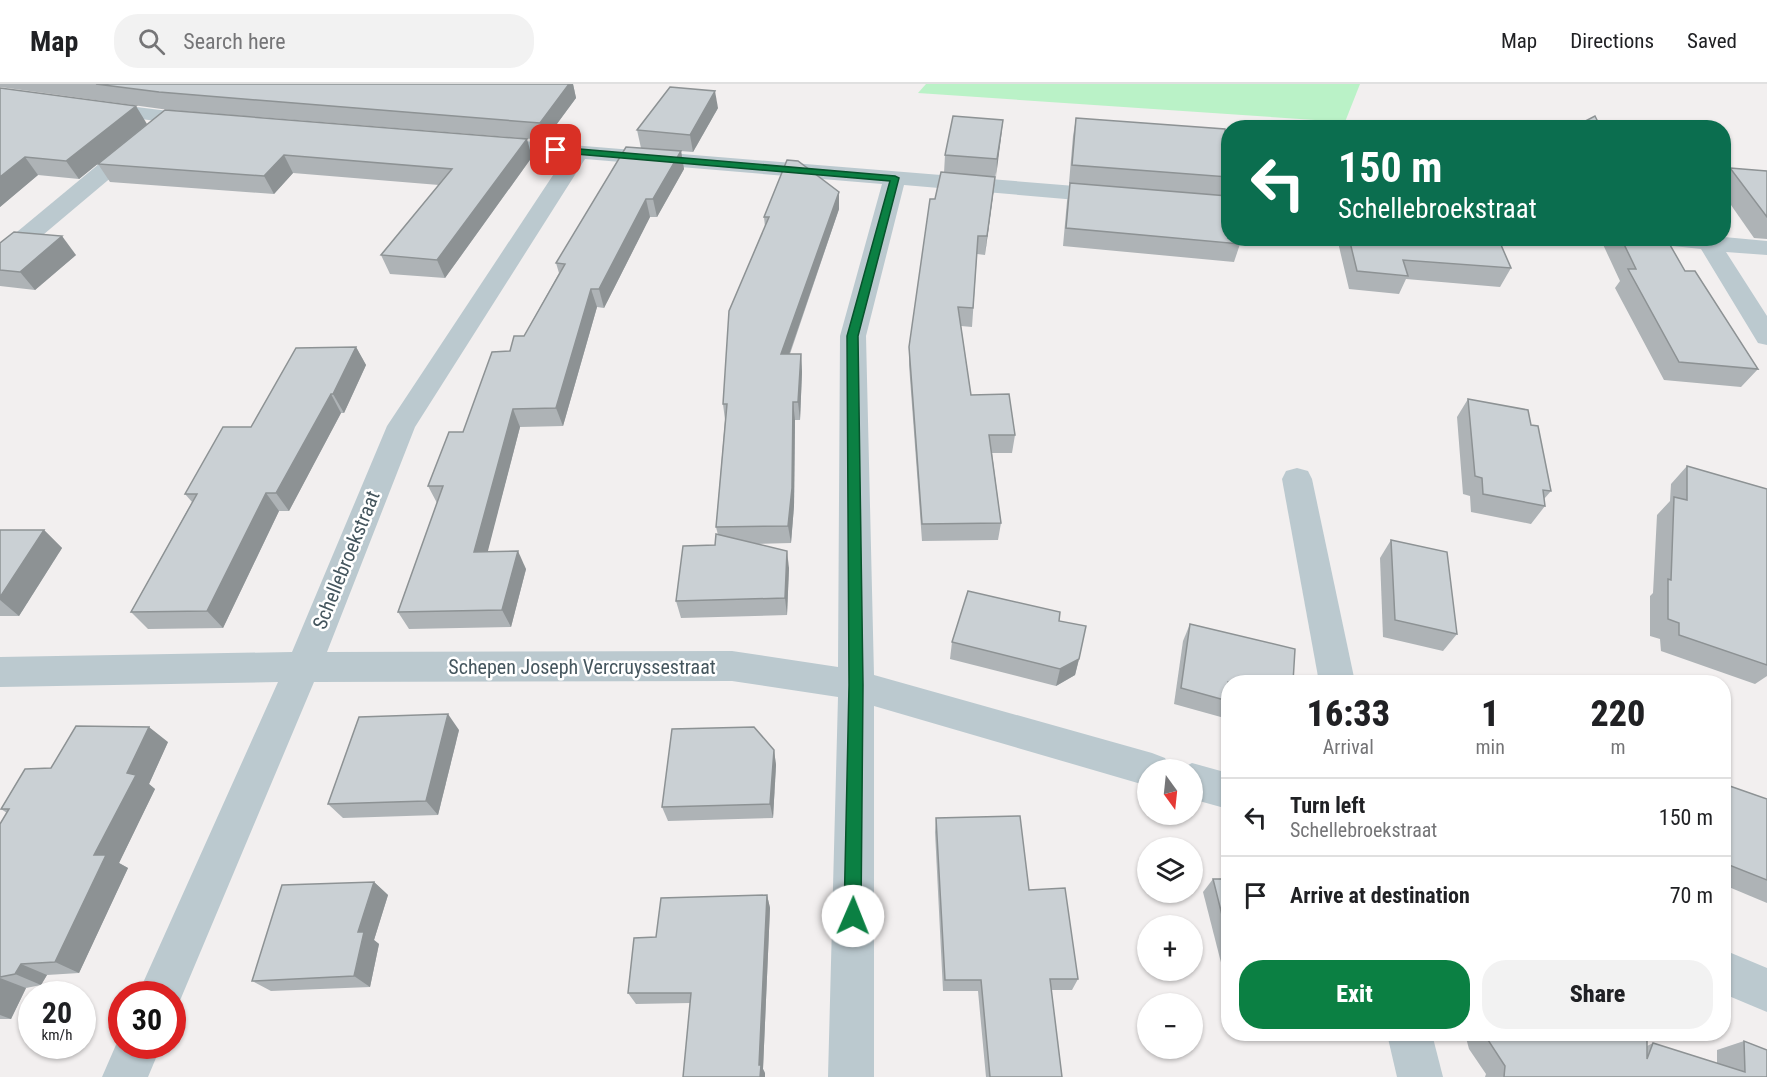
<!DOCTYPE html>
<html lang="en">
<head>
<meta charset="utf-8">
<style>
  body { margin:0; font-family:"Roboto Condensed",sans-serif; background:#f2f2f2; color:#202124; height:100vh; display:flex; flex-direction:column; font-size:22px; white-space:nowrap }
  * { box-sizing:border-box; margin:0 }
  p { font-size:20px; color:#757577 }
  .icon { flex:none; width:33px; height:33px; fill:none; stroke:currentColor; stroke-width:2; stroke-linecap:round; stroke-linejoin:round }
  .map { position:relative; flex:1; overflow:hidden }
  .details { position:absolute; left:1221px; top:591px; width:510px; height:366px; display:flex; flex-direction:column; background:#fff; border-radius:24px; box-shadow:0 2px 4px #0004 }
  .details>* { flex:none }
  .banner { position:absolute; left:1221px; top:36px; width:510px; height:126px; border-radius:24px; box-shadow:0 2px 4px #0004; background:#0b6e4f; color:#fff; overflow:hidden }
  .needle { width:39px; rotate:165deg }
  .buttons { position:absolute; left:1137px; top:675px; display:grid; gap:12px }
  .buttons a { display:grid; place-items:center; width:66px; height:66px; border-radius:50%; background:#fff; box-shadow:0 2px 4px #0004; font-size:30px }
  .speed { position:absolute; left:18px; top:897px; display:flex; gap:12px; font-size:30px; font-weight:700; text-align:center }
  .speed>* { display:grid; place-content:center; width:78px; height:78px; border-radius:50%; background:#fff; box-shadow:0 2px 4px #0004; line-height:1 }
  .speed small { font-size:15px; font-weight:400 }
  .speed .limit { border:9px solid #d22; background:#fff; color:#111 }
  .pin { position:absolute; display:grid; place-items:center; width:51px; height:51px; color:#fff; margin:-26px; border-radius:12px; box-shadow:0 3px 9px #0006 }
  .me { position:absolute; width:66px; margin:-33px; rotate:1deg; stroke-linejoin:round; filter:drop-shadow(0 0 4px #0008) }
  .turn { display:flex; align-items:center; gap:21px; height:126px; padding:0 18px; font-size:27px }
  .turn .icon { width:78px; height:78px; stroke-width:2.5 }
  .turn b { display:block; font-size:42px; line-height:51px }
  .eta { display:flex; justify-content:space-evenly; align-items:center; height:102px; text-align:center }
  .eta b { font-size:36px; font-weight:800; line-height:42px }
  .primary-button { display:flex; gap:12px; margin-top:auto; padding:12px 18px }
  .primary-button a { flex:1; height:69px; border-radius:24px; background:#0b8043; color:#fff; font-size:24px; font-weight:800; line-height:69px; text-align:center }
  .primary-button a+a { background:#f2f2f2; color:#202124 }
  ul { padding:0; list-style:none }
  li { display:flex; align-items:center; gap:18px; height:78px; padding:0 18px; border-top:2px solid #e0e0e0 }
  li div { flex:1 }
  li b { display:block; font-size:22px }
  li em { font-style:normal }
  header { display:flex; align-items:center; gap:36px; box-sizing:border-box; height:84px; padding:0 30px; background:#fff; border-bottom:2px solid #e0e0e0 }
  header strong { font-size:28px }
  nav { display:flex; gap:33px; margin-inline-start:auto; font-size:21px }
  .search { width:420px; height:54px; background:#f2f2f2; display:flex; align-items:center; gap:15px; box-sizing:border-box; padding:0 21px; border-radius:24px; color:#757577; font-size:22px }
  .map>svg:first-child { display:block }
  .green { fill:#baf2c7 }
  .lines { fill:none; stroke-linecap:round; stroke-linejoin:round }
  .minor { fill:#bbc9cf; fill-rule:evenodd }
  .wall { fill:#aeb3b6 }
  .shaded-wall { fill:#8d9294 }
  .building { fill:#cad0d4; stroke:#8d9294; stroke-width:1.5 }
  .route { fill:#0b8043; stroke:#07532c; stroke-width:1.5 }
  .labels { text-anchor:middle; stroke-width:5; stroke-linejoin:round; paint-order:stroke }
  .street-label { font-size:20px; fill:#45565e; stroke:#fff }
</style>
</head>
<body>
<header>
<strong>Map</strong>
<div class="search"><svg class="icon" aria-label="search" viewBox="0 0 24 24"><circle cx="10" cy="10" r="6"/><path d="M15 15l6 6"/></svg>Search here</div>
<nav><a>Map</a><a>Directions</a><a>Saved</a></nav>
</header>
<div class="map">
<svg width="1767" height="993" viewBox="0 0 1767 993">
  <rect width="100%" height="100%" fill="#f2efef"/>
  <path class="green" d="M 926,0 L 1360,0 L 1345,38 L 918,9 Z"/>
  <g class="lines">
    <g class="minor">
      <path d="M 97,18 L 200,31 L 207,33 L 210,37 L 207,41 L 200,43 L 90,28 L 87,24 L 90,20 Z"/>
      <path d="M 137,54 L 145,55 L 148,60 L 145,65 L 12,177 L 0,179 L 0,162 L 129,55 Z"/>
      <path d="M 485,54 L 1112,105 L 1120,107 L 1123,112 L 1120,117 L 1112,119 L 904,101 L 866,252 L 874,591 L 1152,669 L 1165,674 L 1171,686 L 1148,686 L 1148,702 L 874,622 L 874,993 L 828,993 L 838,613 L 732,597 L 314,598 L 176,926 L 172,927 L 172,910 L 138,910 L 278,598 L 0,603 L 0,573 L 292,568 L 387,342 L 565,73 L 477,65 L 474,60 L 477,55 ZM 585,75 L 882,100 L 840,252 L 838,583 L 732,567 L 327,568 L 415,343 Z"/>
      <path d="M 1724,153 L 1767,157 L 1767,171 L 1726,168 L 1767,232 L 1767,261 L 1758,259 L 1701,165 L 1645,159 L 1641,154 Z"/>
      <path d="M 1297,384 L 1308,387 L 1312,395 L 1355,598 L 1319,598 L 1282,395 L 1286,387 Z"/>
      <path d="M 1192,679 L 1228,689 L 1228,725 L 1192,715 L 1192,686 L 1178,686 Z"/>
      <path d="M 1724,866 L 1767,884 L 1767,928 L 1724,910 Z"/>
      <path d="M 122,947 L 122,962 L 161,962 L 148,993 L 102,993 Z"/>
      <path d="M 1387,950 L 1432,950 L 1443,993 L 1397,993 Z"/>
    </g>
  </g>
  <g class="wall">
    <path d="M 0,0 L 573,0 L 576,14 L 545,56 L 169,26 L 0,3 Z"/>
    <path d="M 0,4 L 147,40 L 79,95 L 38,91 L 0,123 Z"/>
    <path d="M 718,24 L 693,68 L 641,64 L 637,46 Z"/>
    <path d="M 165,26 L 532,73 L 445,194 L 390,190 L 381,171 L 439,101 L 293,89 L 274,110 L 110,98 L 98,80 Z"/>
    <path d="M 1076,34 L 1228,73 L 1228,102 L 1226,112 L 1240,160 L 1234,178 L 1063,162 L 1067,117 L 1070,99 L 1069,99 L 1073,52 Z"/>
    <path d="M 1003,36 L 985,171 L 977,170 L 972,243 L 961,242 L 971,311 L 1015,351 L 1012,369 L 992,369 L 1001,439 L 998,456 L 922,457 L 909,281 L 909,263 L 935,115 L 944,89 L 945,71 Z"/>
    <path d="M 681,67 L 684,85 L 657,133 L 650,133 L 604,224 L 597,223 L 563,342 L 520,343 L 487,468 L 526,485 L 511,543 L 409,545 L 398,528 L 437,419 L 428,402 L 463,348 L 510,267 L 524,252 L 559,189 L 556,179 Z"/>
    <path d="M 1730,84 L 1767,87 L 1767,155 L 1754,154 L 1724,111 L 1724,93 Z"/>
    <path d="M 839,125 L 790,270 L 801,270 L 802,288 L 800,336 L 795,336 L 794,422 L 791,459 L 757,460 L 789,484 L 787,531 L 681,534 L 676,517 L 715,461 L 718,451 L 716,443 L 725,336 L 723,320 L 765,143 L 764,133 Z"/>
    <path d="M 1337,154 L 1498,154 L 1511,184 L 1500,203 L 1406,195 L 1399,210 L 1349,205 Z"/>
    <path d="M 1600,154 L 1666,154 L 1685,187 L 1758,285 L 1741,303 L 1664,296 L 1615,204 L 1620,197 Z"/>
    <path d="M 0,159 L 76,171 L 35,206 L 0,202 Z"/>
    <path d="M 356,263 L 366,281 L 344,329 L 341,329 L 289,427 L 279,427 L 223,544 L 148,545 L 131,528 L 192,418 L 185,410 L 251,343 Z"/>
    <path d="M 1468,315 L 1531,341 L 1551,407 L 1544,415 L 1545,422 L 1531,440 L 1471,428 L 1470,412 L 1463,410 L 1457,333 Z"/>
    <path d="M 1687,382 L 1767,405 L 1767,592 L 1755,600 L 1661,567 L 1660,555 L 1650,552 L 1650,512 L 1653,509 L 1657,431 L 1670,417 L 1671,400 Z"/>
    <path d="M 0,446 L 44,446 L 62,464 L 19,532 L 0,532 Z"/>
    <path d="M 1391,456 L 1457,550 L 1443,567 L 1383,553 L 1380,474 Z"/>
    <path d="M 1059,537 L 1079,575 L 1075,591 L 1056,602 L 950,575 L 952,558 Z"/>
    <path d="M 1190,540 L 1228,598 L 1228,635 L 1174,620 L 1183,557 Z"/>
    <path d="M 459,646 L 438,731 L 343,734 L 328,720 Z"/>
    <path d="M 168,658 L 149,700 L 155,705 L 119,779 L 128,784 L 79,889 L 47,891 L 41,901 L 26,904 L 11,935 L 0,935 L 0,740 L 7,729 L 1,725 L 51,684 Z"/>
    <path d="M 774,666 L 776,681 L 773,734 L 668,737 L 662,723 Z"/>
    <path d="M 1724,700 L 1767,715 L 1767,819 L 1724,801 Z"/>
    <path d="M 936,734 L 1029,806 L 1078,895 L 1072,906 L 1051,906 L 1062,993 L 986,993 L 978,907 L 943,907 L 935,748 Z"/>
    <path d="M 1213,795 L 1228,795 L 1228,906 L 1203,808 Z"/>
    <path d="M 374,798 L 388,811 L 374,856 L 379,860 L 370,903 L 271,907 L 252,897 Z"/>
    <path d="M 767,811 L 770,824 L 763,985 L 765,989 L 690,919 L 636,920 L 628,909 L 656,853 Z"/>
    <path d="M 1465,950 L 1647,950 L 1647,962 L 1653,959 L 1717,980 L 1717,966 L 1744,957 L 1767,993 L 1485,993 L 1486,990 L 1469,965 Z"/>
  </g>
  <g class="shaded-wall">
    <path d="M 569,0 L 573,0 L 576,14 L 545,56 L 540,39 Z"/>
    <path d="M 715,7 L 718,24 L 693,68 L 690,51 Z"/>
    <path d="M 136,22 L 147,40 L 79,95 L 66,77 Z"/>
    <path d="M 1003,36 L 1001,54 L 996,93 L 997,75 Z"/>
    <path d="M 527,55 L 532,73 L 445,194 L 437,176 Z"/>
    <path d="M 681,67 L 684,85 L 657,133 L 653,115 Z"/>
    <path d="M 284,71 L 293,89 L 274,110 L 264,92 Z"/>
    <path d="M 25,73 L 38,91 L 0,123 L 0,93 Z"/>
    <path d="M 995,93 L 993,111 L 985,171 L 987,152 Z"/>
    <path d="M 839,108 L 839,125 L 783,288 L 781,270 Z"/>
    <path d="M 646,115 L 650,133 L 604,224 L 599,205 Z"/>
    <path d="M 62,152 L 76,171 L 35,206 L 20,188 Z"/>
    <path d="M 591,205 L 597,223 L 563,342 L 556,324 Z"/>
    <path d="M 356,263 L 366,281 L 344,329 L 333,310 Z"/>
    <path d="M 801,270 L 802,288 L 800,336 L 798,318 Z"/>
    <path d="M 331,310 L 341,329 L 289,427 L 276,409 Z"/>
    <path d="M 793,318 L 795,336 L 794,422 L 791,459 L 788,442 Z"/>
    <path d="M 513,325 L 520,343 L 483,486 L 474,468 Z"/>
    <path d="M 266,409 L 279,427 L 223,544 L 207,527 Z"/>
    <path d="M 44,446 L 62,464 L 19,532 L 0,516 L 0,513 Z"/>
    <path d="M 518,467 L 526,485 L 511,543 L 502,526 Z"/>
    <path d="M 787,467 L 789,484 L 787,531 L 785,514 Z"/>
    <path d="M 1079,575 L 1075,591 L 1056,602 L 1060,585 Z"/>
    <path d="M 448,630 L 459,646 L 438,731 L 426,717 Z"/>
    <path d="M 149,643 L 168,658 L 149,700 L 155,705 L 119,779 L 128,784 L 79,889 L 55,878 L 94,771 L 127,689 Z"/>
    <path d="M 774,666 L 776,681 L 773,734 L 770,720 Z"/>
    <path d="M 374,798 L 388,811 L 374,856 L 379,860 L 370,903 L 354,892 L 358,848 Z"/>
    <path d="M 767,811 L 770,824 L 763,985 L 765,989 L 765,993 L 760,993 L 759,981 Z"/>
    <path d="M 21,880 L 47,891 L 41,901 L 15,890 Z"/>
    <path d="M 0,894 L 26,904 L 11,935 L 0,931 Z"/>
  </g>
  <g class="building">
    <path d="M 96,0 L 569,0 L 540,39 L 159,8 Z"/>
    <path d="M 670,3 L 715,7 L 690,51 L 637,46 Z"/>
    <path d="M 0,4 L 136,22 L 66,77 L 25,73 L 0,93 Z"/>
    <path d="M 165,26 L 527,55 L 437,176 L 381,171 L 452,85 L 284,71 L 264,92 L 98,80 Z"/>
    <path d="M 953,32 L 1003,36 L 997,75 L 945,71 Z"/>
    <path d="M 1595,32 L 1601,44 L 1572,44 Z"/>
    <path d="M 1076,34 L 1225,45 L 1228,73 L 1228,93 L 1072,81 Z"/>
    <path d="M 626,63 L 681,67 L 653,115 L 646,115 L 599,205 L 591,205 L 556,324 L 513,325 L 474,468 L 518,467 L 502,526 L 398,528 L 443,402 L 428,402 L 449,348 L 463,348 L 492,268 L 510,267 L 514,252 L 524,252 L 565,180 L 556,179 Z"/>
    <path d="M 787,76 L 798,77 L 839,108 L 781,270 L 801,270 L 798,318 L 793,318 L 792,404 L 788,442 L 716,443 L 727,320 L 723,320 L 729,227 L 769,133 L 764,133 Z"/>
    <path d="M 1730,84 L 1767,87 L 1767,133 Z"/>
    <path d="M 941,88 L 995,93 L 987,152 L 978,152 L 973,224 L 958,223 L 971,311 L 1009,310 L 1015,351 L 989,351 L 1001,439 L 922,440 L 909,263 L 930,115 L 935,115 Z"/>
    <path d="M 1070,99 L 1228,112 L 1228,154 L 1239,154 L 1240,160 L 1066,144 Z"/>
    <path d="M 14,148 L 62,152 L 20,188 L 0,186 L 0,159 Z"/>
    <path d="M 1349,154 L 1498,154 L 1511,184 L 1403,176 L 1408,192 L 1357,187 Z"/>
    <path d="M 1621,154 L 1666,154 L 1685,187 L 1695,187 L 1758,285 L 1679,278 L 1628,185 L 1636,185 Z"/>
    <path d="M 356,263 L 333,310 L 331,310 L 276,409 L 266,409 L 207,527 L 131,528 L 197,410 L 185,410 L 223,343 L 251,343 L 296,264 Z"/>
    <path d="M 1468,315 L 1528,326 L 1531,341 L 1538,342 L 1551,407 L 1543,406 L 1545,422 L 1483,410 L 1482,394 L 1475,392 Z"/>
    <path d="M 1687,382 L 1767,405 L 1767,581 L 1679,551 L 1679,539 L 1668,535 L 1668,495 L 1671,496 L 1674,413 L 1687,416 Z"/>
    <path d="M 0,446 L 44,446 L 0,513 Z"/>
    <path d="M 716,450 L 787,467 L 785,514 L 676,517 L 683,462 L 715,461 Z"/>
    <path d="M 1391,456 L 1447,468 L 1457,550 L 1395,536 Z"/>
    <path d="M 968,507 L 1060,528 L 1059,537 L 1086,542 L 1079,575 L 1060,585 L 952,558 Z"/>
    <path d="M 1190,540 L 1295,565 L 1293,598 L 1228,598 L 1228,617 L 1181,604 Z"/>
    <path d="M 448,630 L 426,717 L 328,720 L 359,633 Z"/>
    <path d="M 76,642 L 149,643 L 127,689 L 136,691 L 94,771 L 106,771 L 55,878 L 21,880 L 15,890 L 0,893 L 0,740 L 9,725 L 1,725 L 25,685 L 51,684 Z"/>
    <path d="M 754,643 L 774,666 L 770,720 L 662,723 L 672,645 Z"/>
    <path d="M 1724,700 L 1767,715 L 1767,796 L 1724,779 Z"/>
    <path d="M 1020,732 L 1029,806 L 1065,804 L 1078,895 L 1050,895 L 1062,993 L 990,993 L 981,896 L 945,896 L 936,734 Z"/>
    <path d="M 1213,795 L 1228,795 L 1228,855 Z"/>
    <path d="M 374,798 L 358,848 L 364,848 L 354,892 L 252,897 L 282,801 Z"/>
    <path d="M 767,811 L 759,981 L 761,981 L 760,993 L 683,993 L 691,909 L 628,909 L 634,854 L 656,853 L 661,814 Z"/>
    <path d="M 1486,950 L 1647,950 L 1647,975 L 1653,959 L 1745,988 L 1744,957 L 1767,966 L 1767,993 L 1504,993 L 1505,982 L 1488,956 Z"/>
  </g>
  <path class="route" d="M 556,63 L 895,92 L 899,94 L 858,252 L 863,601 L 861,832 L 859,838 L 853,840 L 847,838 L 844,832 L 849,601 L 847,252 L 890,97 L 553,68 L 553,64 Z"/>
  <g class="labels">
    <g class="street-label">
      <text transform="translate(346 476) rotate(-68)" y="7">Schellebroekstraat</text>
      <text x="582" y="590">Schepen Joseph Vercruyssestraat</text>
    </g>
  </g>
</svg>
<div class="buttons">
<a><svg class="needle" viewBox="-14 -14 28 28"><path d="M0-13l5 13h-10z" fill="#e53935"/><path d="M0 13l5-13h-10z" fill="#757577"/></svg></a>
<a><svg class="icon" aria-label="layers" viewBox="0 0 24 24"><path d="M12 4l9 5-9 5-9-5zM3 14l9 5 9-5"/></svg></a>
<a>+</a>
<a>−</a>
</div>
<div class="speed"><div>20<small>km/h</small></div><div class="limit">30</div></div>
<div class="pin" style="left:556px;top:66px;background:#d93025"><svg class="icon" aria-label="arrive" viewBox="0 0 24 24"><path d="M6 21V4h12l-3 4 3 4H6"/></svg></div>
<svg class="me" style="left:853px;top:832px" viewBox="-20 -20 40 40"><circle r="19" fill="#fff"/><path d="M0-13L10 11 0 6-10 11z" fill="#0b8043"/></svg>
<div class="banner">
<div class="turn"><svg class="icon" aria-label="left" viewBox="0 0 24 24"><path d="M17 20v-9H6M10 6l-5 5 5 5"/></svg><div><b>150 m</b>Schellebroekstraat</div></div>
</div>
<section class="details">
<div class="eta">
<div><b>16:33</b><p>Arrival</p></div>
<div><b>1</b><p>min</p></div>
<div><b>220</b><p>m</p></div>
</div>
<ul>
<li><svg class="icon" aria-label="left" viewBox="0 0 24 24"><path d="M17 20v-9H6M10 6l-5 5 5 5"/></svg><div><b>Turn left</b><p>Schellebroekstraat</p></div><em>150 m</em></li>
<li><svg class="icon" aria-label="arrive" viewBox="0 0 24 24"><path d="M6 21V4h12l-3 4 3 4H6"/></svg><div><b>Arrive at destination</b></div><em>70 m</em></li>
</ul>
<div class="primary-button"><a>Exit</a><a>Share</a></div>
</section>
</div>
</body>
</html>
